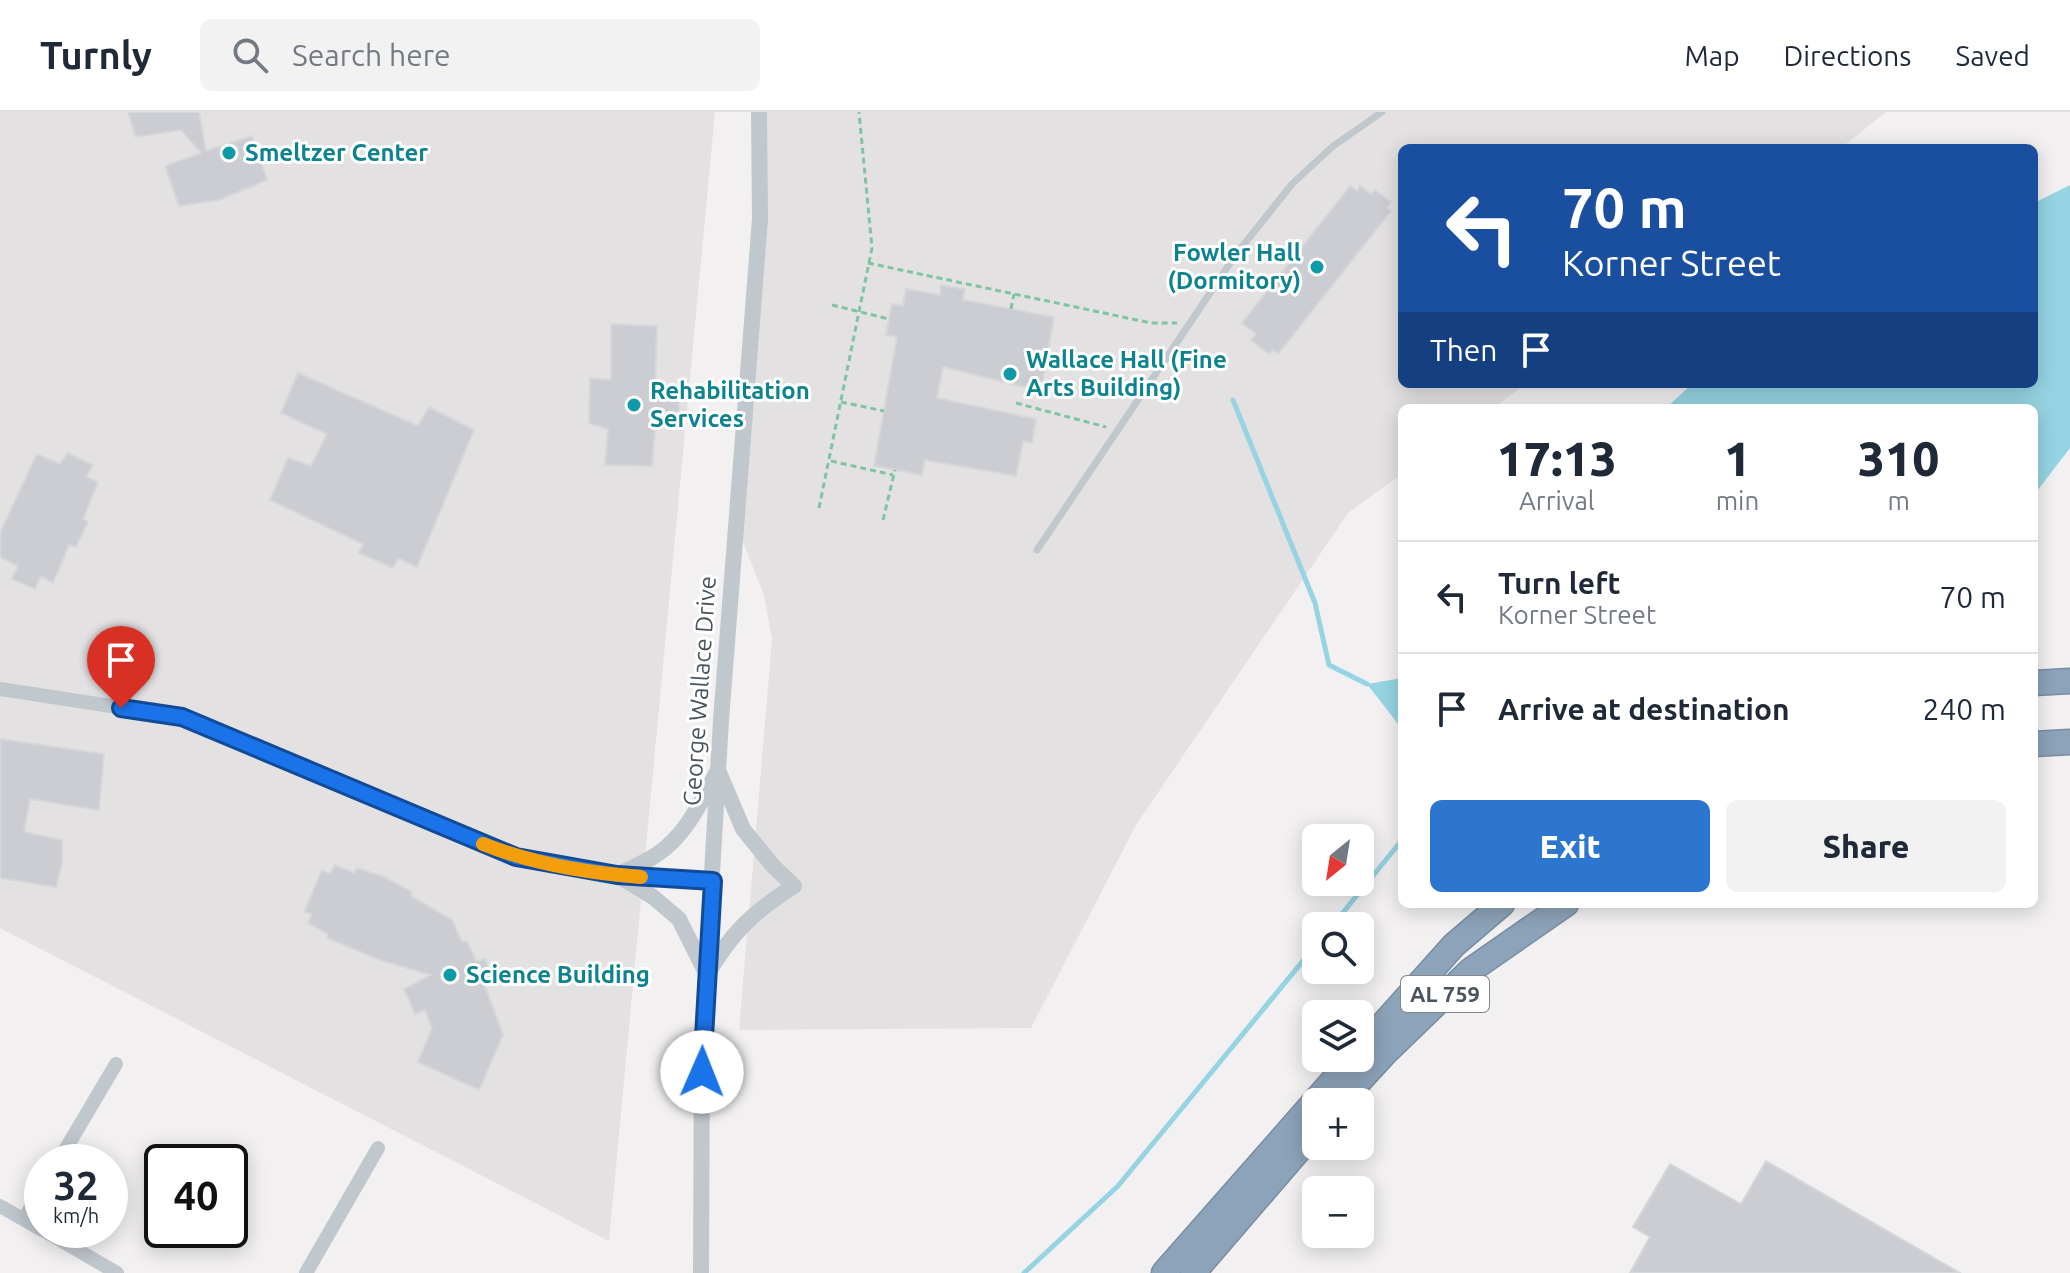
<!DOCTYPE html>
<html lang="en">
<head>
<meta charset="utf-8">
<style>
  body { margin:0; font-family:Ubuntu,sans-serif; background:#f2f2f3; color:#1f2937; height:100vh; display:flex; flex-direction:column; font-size:30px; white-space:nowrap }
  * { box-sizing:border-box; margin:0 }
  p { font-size:26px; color:#747a83 }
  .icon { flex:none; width:44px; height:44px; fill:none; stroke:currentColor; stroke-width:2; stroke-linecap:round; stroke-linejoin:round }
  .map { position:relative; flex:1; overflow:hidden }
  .sheet { position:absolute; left:1398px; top:292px; width:640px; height:504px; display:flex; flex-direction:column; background:#fff; border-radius:12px; box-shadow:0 4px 20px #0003 }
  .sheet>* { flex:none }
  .guide { position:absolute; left:1398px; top:32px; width:640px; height:244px; border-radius:12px; box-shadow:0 4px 20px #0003; background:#1a4fa0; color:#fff; overflow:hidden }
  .needle { width:52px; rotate:210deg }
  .fabs { position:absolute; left:1302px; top:712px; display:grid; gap:16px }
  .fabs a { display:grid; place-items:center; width:72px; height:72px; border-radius:12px; background:#fff; box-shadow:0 4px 20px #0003; font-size:40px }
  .speed { position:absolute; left:24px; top:1032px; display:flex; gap:16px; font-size:40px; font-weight:700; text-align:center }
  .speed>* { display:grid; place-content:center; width:104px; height:104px; border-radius:50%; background:#fff; box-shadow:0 4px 20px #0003; line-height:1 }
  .speed small { font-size:20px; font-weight:400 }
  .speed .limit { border:4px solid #111; border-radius:12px; background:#fff; color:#111 }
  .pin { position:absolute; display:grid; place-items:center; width:68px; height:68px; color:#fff; margin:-82px -34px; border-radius:50% 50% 50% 0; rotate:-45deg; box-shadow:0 0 8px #0007 }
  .pin .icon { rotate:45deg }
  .me { position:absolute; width:88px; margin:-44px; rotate:1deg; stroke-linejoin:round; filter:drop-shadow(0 0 6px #0008) }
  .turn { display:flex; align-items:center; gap:28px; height:168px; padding:0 32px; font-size:36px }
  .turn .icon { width:104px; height:104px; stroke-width:2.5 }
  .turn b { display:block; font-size:56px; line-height:68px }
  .then { display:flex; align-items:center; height:76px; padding:0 32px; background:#0003; gap:16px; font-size:30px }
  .eta { display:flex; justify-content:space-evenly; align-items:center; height:136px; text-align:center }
  .eta b { font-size:48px; font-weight:800; line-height:56px }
  .button { display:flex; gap:16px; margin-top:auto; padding:16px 32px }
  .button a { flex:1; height:92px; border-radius:12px; background:#2d76d0; color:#fff; font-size:32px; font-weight:800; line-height:92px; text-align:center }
  .button a+a { background:#f2f2f3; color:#1f2937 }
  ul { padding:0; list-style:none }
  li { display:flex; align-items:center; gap:24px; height:112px; padding:0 32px; border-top:2px solid #e0e1e3 }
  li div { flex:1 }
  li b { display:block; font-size:30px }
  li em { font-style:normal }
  header { display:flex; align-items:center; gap:48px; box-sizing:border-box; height:112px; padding:0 40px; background:#fff; border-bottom:2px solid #e0e1e3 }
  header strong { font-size:38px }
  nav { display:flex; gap:44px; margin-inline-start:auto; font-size:28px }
  .search { width:560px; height:72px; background:#f2f2f3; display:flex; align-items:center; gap:20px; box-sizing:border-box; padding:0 28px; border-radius:12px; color:#747a83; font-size:30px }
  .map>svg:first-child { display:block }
  .education { fill:#e3e1e1 }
  .water { fill:#96d4e3 }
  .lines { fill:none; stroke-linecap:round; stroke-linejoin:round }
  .stream { stroke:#96d4e3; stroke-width:5 }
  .building { fill:#cbcdd2; stroke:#d5d7db; stroke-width:2 }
  .motorway-casing { stroke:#788ea5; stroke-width:27 }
  .path { stroke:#7fc5a2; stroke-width:3; stroke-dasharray:6 4; stroke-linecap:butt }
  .service { stroke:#c0c7cd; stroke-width:7 }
  .minor { stroke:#c0c7cd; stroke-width:14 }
  .tertiary { stroke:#c0c7cd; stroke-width:16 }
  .motorway { stroke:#8da3b9; stroke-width:24 }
  .route-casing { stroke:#114b97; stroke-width:20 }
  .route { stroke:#1a73e8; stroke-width:14 }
  .slow { stroke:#f59e0b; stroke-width:14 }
  .culture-dot { fill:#0f9aa8; stroke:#fff; stroke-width:3 }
  .labels { text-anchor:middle; stroke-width:6; stroke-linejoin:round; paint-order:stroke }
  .shield { fill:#fff; stroke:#80878d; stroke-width:2 }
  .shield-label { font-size:22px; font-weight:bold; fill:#4a545c }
  .culture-label { font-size:24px; font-weight:bold; fill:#0d838f; stroke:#fff; text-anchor:start }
  .street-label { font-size:24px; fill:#4a545c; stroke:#fff }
</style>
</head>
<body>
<header>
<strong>Turnly</strong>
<div class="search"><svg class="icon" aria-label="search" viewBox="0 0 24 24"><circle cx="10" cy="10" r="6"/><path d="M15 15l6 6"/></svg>Search here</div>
<nav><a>Map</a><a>Directions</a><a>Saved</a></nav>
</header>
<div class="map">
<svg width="2070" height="1161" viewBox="0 0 2070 1161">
  <rect width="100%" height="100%" fill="#f2f0f0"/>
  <g class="education">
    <path d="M 0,0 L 715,0 L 609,1129 L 0,816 Z"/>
    <path d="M 759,0 L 1886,0 L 1841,36 L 1402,36 L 1402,272 L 1526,272 L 1493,296 L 1402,296 L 1402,362 L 1348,401 L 1136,713 L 1031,916 L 739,918 L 772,528 L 764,483 L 735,410 Z"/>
  </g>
  <g class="water">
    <path d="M 2070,73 L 2070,336 L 2034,383 L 2034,296 L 1666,296 L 1692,272 L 2034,272 L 2034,91 Z"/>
    <path d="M 1402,566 L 1402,617 L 1367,572 Z"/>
  </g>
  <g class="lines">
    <g class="stream">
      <path d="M 1233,288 L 1315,491 L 1329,553 L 1367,572"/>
      <path d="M 1332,814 L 1402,728"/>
      <path d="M 1024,1161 L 1118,1074 L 1316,833"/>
    </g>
  </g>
  <g class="building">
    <path d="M 128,0 L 199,0 L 206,39 L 252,24 L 267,68 L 219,88 L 179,94 L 165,54 L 201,41 L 181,18 L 136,25 Z"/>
    <path d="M 1350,74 L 1357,79 L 1360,74 L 1371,82 L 1375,78 L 1391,90 L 1387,96 L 1391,99 L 1278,242 L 1273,238 L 1269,242 L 1251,228 L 1256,222 L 1242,211 Z"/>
    <path d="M 941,173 L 965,177 L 963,188 L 1054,205 L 1041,279 L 943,255 L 937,286 L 1036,307 L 1032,331 L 1023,329 L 1016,364 L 925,348 L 922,363 L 874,354 L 897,225 L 886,223 L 892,192 L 903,194 L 906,177 L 940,183 Z"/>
    <path d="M 611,212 L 657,214 L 655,277 L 677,283 L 680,303 L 656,307 L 652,354 L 605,353 L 608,317 L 589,311 L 590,266 L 611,268 Z"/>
    <path d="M 298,261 L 418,314 L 429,295 L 474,318 L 417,455 L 398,446 L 393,456 L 359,441 L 363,432 L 270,388 L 288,346 L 311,354 L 327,322 L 281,301 Z"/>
    <path d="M 68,341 L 93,353 L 86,365 L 98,370 L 83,407 L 88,410 L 76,435 L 69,433 L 53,471 L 41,464 L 35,477 L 12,467 L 18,454 L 0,445 L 0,421 L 37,342 L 60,352 Z"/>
    <path d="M 0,627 L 104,642 L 99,698 L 30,687 L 24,720 L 62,728 L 62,752 L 56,775 L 0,766 Z"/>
    <path d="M 335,753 L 354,761 L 357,756 L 384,765 L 412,780 L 411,784 L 452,808 L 462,830 L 467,829 L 476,849 L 485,847 L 492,869 L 485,874 L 503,923 L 479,978 L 418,950 L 432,916 L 425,898 L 415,902 L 404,877 L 431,863 L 383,849 L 327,826 L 328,822 L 308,811 L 312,802 L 304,800 L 322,758 L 330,762 Z"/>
    <path d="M 1766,1049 L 1960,1161 L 1630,1161 L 1650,1125 L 1633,1115 L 1670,1052 L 1741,1092 Z"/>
  </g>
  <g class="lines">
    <defs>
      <g id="motorway">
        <path d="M 2034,571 L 2070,569"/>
        <path d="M 2034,632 L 2070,630"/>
        <path d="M 1360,938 L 1454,833 L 1502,792"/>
        <path d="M 1340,990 L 1385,941 L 1471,858 L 1566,792"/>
        <path d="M 1164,1161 L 1353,946"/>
        <path d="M 1193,1161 L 1316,1018"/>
      </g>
    </defs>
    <use href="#motorway" class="motorway-casing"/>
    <g class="path">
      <path d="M 868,151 L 1151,211 L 1177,211"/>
      <path d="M 832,193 L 889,207"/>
      <path d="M 1011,197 L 1014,182"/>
      <path d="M 841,290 L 884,299"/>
      <path d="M 1016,291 L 1106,315"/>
      <path d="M 831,349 L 893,363"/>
      <path d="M 819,396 L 872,136 L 859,0"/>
      <path d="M 883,408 L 895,358"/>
    </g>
    <path class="service" d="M 1037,438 L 1237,141 L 1292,72 L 1332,35 L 1382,0"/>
    <g class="minor">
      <path d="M 0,577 L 182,605 L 516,745 L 617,763 L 713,769"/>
      <path d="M 58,1050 L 116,952"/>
      <path d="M 0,1094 L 42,1118"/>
      <path d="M 24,1107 L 42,1076"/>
      <path d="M 43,1118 L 117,1161"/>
      <path d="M 306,1161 L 378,1036"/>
    </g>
    <g class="tertiary">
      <path d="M 718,658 L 743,717 L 773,754 L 794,774 C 753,800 731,821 707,863 L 679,807 L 653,785 L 617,763 C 630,757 644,751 656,743 C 686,724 702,688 718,658 Z"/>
      <path d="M 701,1161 L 702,931 L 721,608 L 760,107 L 759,0"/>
    </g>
    <use href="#motorway" class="motorway"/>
  </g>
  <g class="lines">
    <defs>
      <path id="route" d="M 121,596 L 182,605 L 516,745 L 617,763 L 713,769 L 702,960"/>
    </defs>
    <use href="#route" class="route-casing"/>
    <use href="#route" class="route"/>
    <path class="slow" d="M 483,732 C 533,752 587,761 641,765"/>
  </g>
  <g class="culture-dot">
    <circle cx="229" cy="41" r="8"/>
    <circle cx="1317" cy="155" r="8"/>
    <circle cx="1010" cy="262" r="8"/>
    <circle cx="634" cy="293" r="8"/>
    <circle cx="450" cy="863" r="8"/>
  </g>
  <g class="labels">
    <rect class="shield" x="1401" y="864" width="88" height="36" rx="6"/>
    <g class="shield-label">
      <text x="1445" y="890">AL 759</text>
    </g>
    <g class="culture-label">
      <text x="245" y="49">Smeltzer Center</text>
      <text x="1301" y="149" text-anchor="end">Fowler Hall<tspan x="1301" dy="28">(Dormitory)</tspan></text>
      <text x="1026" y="256">Wallace Hall (Fine<tspan x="1026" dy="28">Arts Building)</tspan></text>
      <text x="650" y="287">Rehabilitation<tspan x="650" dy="28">Services</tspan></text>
      <text x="466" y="871">Science Building</text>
    </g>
    <g class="street-label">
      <text transform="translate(700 579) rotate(-86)" y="8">George Wallace Drive</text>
    </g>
  </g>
</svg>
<div class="fabs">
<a><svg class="needle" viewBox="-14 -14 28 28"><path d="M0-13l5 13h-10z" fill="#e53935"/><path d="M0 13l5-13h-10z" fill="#747a83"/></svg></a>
<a><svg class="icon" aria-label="search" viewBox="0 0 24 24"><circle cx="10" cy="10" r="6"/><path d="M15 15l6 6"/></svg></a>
<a><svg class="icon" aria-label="layers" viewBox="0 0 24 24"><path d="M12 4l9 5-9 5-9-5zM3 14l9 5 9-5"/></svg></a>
<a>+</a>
<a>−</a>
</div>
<div class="speed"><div>32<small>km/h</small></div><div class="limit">40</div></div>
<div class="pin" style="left:121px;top:596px;background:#d93025"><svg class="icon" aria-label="arrive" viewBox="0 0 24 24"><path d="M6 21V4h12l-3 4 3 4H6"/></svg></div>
<svg class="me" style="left:702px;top:960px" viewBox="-20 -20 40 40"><circle r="19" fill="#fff"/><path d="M0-13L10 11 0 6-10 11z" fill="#1a73e8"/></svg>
<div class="guide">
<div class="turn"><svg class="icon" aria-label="left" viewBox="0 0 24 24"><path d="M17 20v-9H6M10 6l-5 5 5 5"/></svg><div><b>70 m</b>Korner Street</div></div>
<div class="then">Then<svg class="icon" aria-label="arrive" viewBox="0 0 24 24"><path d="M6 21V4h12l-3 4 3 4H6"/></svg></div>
</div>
<section class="sheet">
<div class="eta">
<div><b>17:13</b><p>Arrival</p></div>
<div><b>1</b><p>min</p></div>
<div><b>310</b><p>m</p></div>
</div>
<ul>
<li><svg class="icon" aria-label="left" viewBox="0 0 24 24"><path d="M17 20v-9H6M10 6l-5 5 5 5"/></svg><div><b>Turn left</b><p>Korner Street</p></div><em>70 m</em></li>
<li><svg class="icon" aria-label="arrive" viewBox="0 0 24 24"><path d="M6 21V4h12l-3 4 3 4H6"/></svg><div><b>Arrive at destination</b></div><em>240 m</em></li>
</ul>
<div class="button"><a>Exit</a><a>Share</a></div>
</section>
</div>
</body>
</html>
